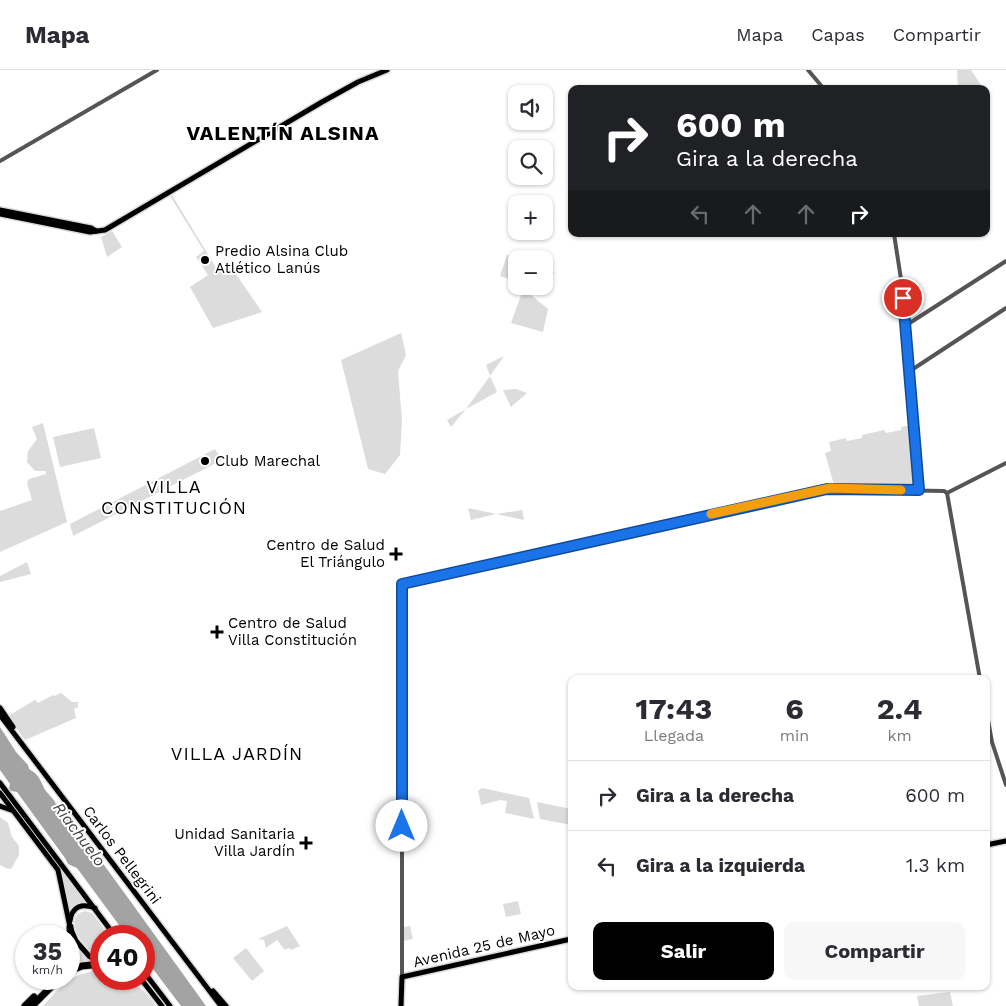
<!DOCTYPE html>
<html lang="es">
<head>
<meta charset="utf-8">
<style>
  body { margin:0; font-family:"Work Sans",sans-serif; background:#f7f7f7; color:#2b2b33; height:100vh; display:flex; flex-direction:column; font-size:19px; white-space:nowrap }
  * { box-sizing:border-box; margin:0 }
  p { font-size:16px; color:#7c7c81 }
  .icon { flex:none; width:28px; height:28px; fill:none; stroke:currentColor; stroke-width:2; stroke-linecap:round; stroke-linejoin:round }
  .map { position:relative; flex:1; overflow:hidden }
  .drawer { position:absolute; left:568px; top:605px; width:422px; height:315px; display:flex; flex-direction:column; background:#fff; border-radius:10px; box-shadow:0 1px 4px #0004 }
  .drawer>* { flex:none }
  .guide { position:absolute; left:568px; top:15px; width:422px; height:152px; border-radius:10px; box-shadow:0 1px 4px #0004; background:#202124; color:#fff; overflow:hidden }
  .fabs { position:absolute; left:508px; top:15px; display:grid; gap:10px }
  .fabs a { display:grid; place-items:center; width:45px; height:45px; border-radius:10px; background:#fff; box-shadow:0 1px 4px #0004; font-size:25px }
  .speed { position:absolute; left:15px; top:855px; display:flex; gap:10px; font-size:25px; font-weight:700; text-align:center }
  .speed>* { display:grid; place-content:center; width:65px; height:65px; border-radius:50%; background:#fff; box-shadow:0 1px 4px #0004; line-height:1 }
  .speed small { font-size:12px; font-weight:400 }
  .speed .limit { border:8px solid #d22; background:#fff; color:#111 }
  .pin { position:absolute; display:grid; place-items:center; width:42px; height:42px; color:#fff; margin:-21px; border:2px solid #fff; border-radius:50%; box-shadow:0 1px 5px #0007 }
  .me { position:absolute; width:55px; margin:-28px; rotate:0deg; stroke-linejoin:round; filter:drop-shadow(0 0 4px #0008) }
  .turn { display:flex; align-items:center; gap:18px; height:105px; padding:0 25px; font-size:22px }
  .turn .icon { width:65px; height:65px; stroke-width:2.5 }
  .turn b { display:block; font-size:35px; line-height:42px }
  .lanes { display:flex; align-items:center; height:48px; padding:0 25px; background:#0003; justify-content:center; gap:25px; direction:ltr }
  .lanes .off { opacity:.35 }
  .eta { display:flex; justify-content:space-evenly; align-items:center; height:85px; text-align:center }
  .eta b { font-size:30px; font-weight:700; line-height:35px }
  .cta { display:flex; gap:10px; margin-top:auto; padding:10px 25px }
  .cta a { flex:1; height:58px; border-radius:10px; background:#000; color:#fff; font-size:20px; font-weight:700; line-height:58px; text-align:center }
  .cta a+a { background:#f7f7f7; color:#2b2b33 }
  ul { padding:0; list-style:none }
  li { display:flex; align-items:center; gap:15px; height:70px; padding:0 25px; border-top:1px solid #e1e1e2 }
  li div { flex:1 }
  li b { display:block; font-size:19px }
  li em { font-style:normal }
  header { display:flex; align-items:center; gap:30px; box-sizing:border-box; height:70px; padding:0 25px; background:#fff; border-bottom:1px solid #e1e1e2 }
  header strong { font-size:24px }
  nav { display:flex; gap:28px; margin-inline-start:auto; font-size:18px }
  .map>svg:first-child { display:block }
  .green { fill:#dcdcdc }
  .water { fill:#a3a3a3 }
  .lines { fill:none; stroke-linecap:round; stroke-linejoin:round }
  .major-casing { stroke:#dbdbdb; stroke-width:8 }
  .highway-casing { stroke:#dbdbdb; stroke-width:9 }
  .minor { stroke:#555; stroke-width:4 }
  .major { stroke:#000; stroke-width:5 }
  .highway { stroke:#000; stroke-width:7 }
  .route-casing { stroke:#114b97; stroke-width:12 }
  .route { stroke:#1a73e8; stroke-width:9 }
  .slow { stroke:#f59e0b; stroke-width:9 }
  .poi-dot { fill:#000; stroke:#fff; stroke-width:2 }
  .labels { text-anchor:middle; stroke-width:4; stroke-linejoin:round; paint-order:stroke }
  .poi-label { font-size:15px; fill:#000; stroke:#fff; text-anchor:start }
  .street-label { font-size:15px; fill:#000; stroke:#fff }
  .water-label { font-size:16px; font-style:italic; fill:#444; stroke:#fff }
  .quarter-label { font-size:18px; letter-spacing:1px; fill:#000; stroke:#fff }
  .district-label { font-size:20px; font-weight:bold; letter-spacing:1px; fill:#000; stroke:#fff }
</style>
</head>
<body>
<header>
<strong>Mapa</strong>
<nav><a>Mapa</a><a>Capas</a><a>Compartir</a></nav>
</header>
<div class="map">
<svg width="1006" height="936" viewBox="0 0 1006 936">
  <rect width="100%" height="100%" fill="#fff"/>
  <g class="green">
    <path d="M 957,0 L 971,0 L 981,15 L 975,19 L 958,19 Z"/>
    <path d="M 172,125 L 218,201 L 229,194 L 262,242 L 213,258 L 190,217 L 208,205 L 196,187 L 204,181 L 170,126 Z"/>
    <path d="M 112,161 L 122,177 L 107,187 L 101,167 Z"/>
    <path d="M 507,185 L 520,189 L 516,189 L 516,211 L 500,206 Z"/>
    <path d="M 544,199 L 554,202 L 547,222 L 536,219 L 537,216 L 544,216 Z"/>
    <path d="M 523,220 L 531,225 L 548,239 L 543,262 L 511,253 Z"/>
    <path d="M 401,263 L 406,285 L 398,301 L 402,351 L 400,385 L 385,404 L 368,399 L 341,290 Z"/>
    <path d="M 504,286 L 490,306 L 497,322 L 466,339 L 451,357 L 447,350 L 466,339 L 490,306 L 486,295 Z"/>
    <path d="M 516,319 L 527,323 L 511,337 L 503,320 Z"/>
    <path d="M 43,353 L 67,452 L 0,482 L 0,441 L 32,430 L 27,413 L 29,409 L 46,404 L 46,401 L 35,401 L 27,392 L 28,381 L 37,369 L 32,357 Z"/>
    <path d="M 911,355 L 916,418 L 834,415 L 825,383 L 831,381 L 829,372 L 846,368 L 847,371 L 862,368 L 862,365 L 884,360 L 886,363 L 901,360 L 901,357 Z"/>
    <path d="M 94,358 L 101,388 L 60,397 L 53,367 Z"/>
    <path d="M 215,379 L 222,390 L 73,466 L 70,454 Z"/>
    <path d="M 468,438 L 496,444 L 522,440 L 524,450 L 496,444 L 471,450 Z"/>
    <path d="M 27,492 L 31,504 L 0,512 L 0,506 Z"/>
    <path d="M 61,623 L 72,632 L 78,632 L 78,637 L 74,639 L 76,648 L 25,670 L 8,646 L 35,630 L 38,633 L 53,625 L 55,626 Z"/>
    <path d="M 482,718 L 529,728 L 534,749 L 505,743 L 507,731 L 500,730 L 481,735 L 478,721 Z"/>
    <path d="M 5,727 L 22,745 L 90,836 L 82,835 L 69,848 L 61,806 Z"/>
    <path d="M 537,732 L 571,739 L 571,755 L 540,749 Z"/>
    <path d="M 0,747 L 8,753 L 12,767 L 19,776 L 19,785 L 11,799 L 6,798 L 0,795 Z"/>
    <path d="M 518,831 L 521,844 L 506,847 L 503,834 Z"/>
    <path d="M 85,841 L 92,843 L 109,866 L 101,866 L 101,888 C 87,883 59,847 85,841 Z"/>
    <path d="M 287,856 L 300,876 L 291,880 L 289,878 L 285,880 L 277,870 L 266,878 L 264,870 L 258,869 Z"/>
    <path d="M 410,856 L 413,869 L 403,871 L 404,857 Z"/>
    <path d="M 72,871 L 82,884 L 94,893 L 69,899 Z"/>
    <path d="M 246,878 L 264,901 L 252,911 L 233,888 Z"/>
    <path d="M 93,901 L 101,903 L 101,909 C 108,909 115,908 122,909 C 135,911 150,925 156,936 L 43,936 C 61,917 66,907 93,901 Z"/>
    <path d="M 950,922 L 953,936 L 919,936 L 917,926 Z"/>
  </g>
  <path class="water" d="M 0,657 L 16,682 L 28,695 L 29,699 C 38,704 40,709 44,718 C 47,724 53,727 56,734 L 71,750 L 123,821 L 206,936 L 181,936 L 144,887 L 144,866 L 127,866 L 77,798 L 68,794 L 65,788 L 17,722 L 11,721 L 9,718 L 10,714 L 0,700 Z"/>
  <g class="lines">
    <defs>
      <g id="major">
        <path d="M 0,140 L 91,158 L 96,161"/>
        <path d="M 0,144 L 90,162 L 105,160 L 322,32 L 358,12 L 387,0"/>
        <path d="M 0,638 L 13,657"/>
        <path d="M 0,645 L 221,936"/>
        <path d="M 0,713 L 115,866"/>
        <path d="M 0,723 L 58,800 L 70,857 L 76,871 L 89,886 L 101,893"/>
        <path d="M 0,736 L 11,740"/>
        <path d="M 986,775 L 1006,771"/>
        <path d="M 70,851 C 72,836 82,833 95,838"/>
        <path d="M 144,902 L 170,936"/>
        <path d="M 141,909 L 162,936"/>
        <path d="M 213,921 L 226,936"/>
        <path d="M 401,936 L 402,907 L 571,869"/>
      </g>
      <g id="highway">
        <path d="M 69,885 L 71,876 L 70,857"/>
        <path d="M 69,901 L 82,896 L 101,894"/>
        <path d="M 25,936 L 34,927"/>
        <path d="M 32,936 L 59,909"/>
      </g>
    </defs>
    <use href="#major" class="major-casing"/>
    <use href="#highway" class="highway-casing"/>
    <g class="minor">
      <path d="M 808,0 L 824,19"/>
      <path d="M 0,91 L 157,0"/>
      <path d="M 894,164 L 901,209 L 919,420"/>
      <path d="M 905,256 L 1006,191"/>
      <path d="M 910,301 L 1006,238"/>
      <path d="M 947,423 L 980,609"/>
      <path d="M 986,639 L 992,672 L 1006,715"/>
      <path d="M 402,907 L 402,514 L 827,419 L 944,421 L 947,423 L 1006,393"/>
    </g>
    <use href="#major" class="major"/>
    <use href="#highway" class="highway"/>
  </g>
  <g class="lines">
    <defs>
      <path id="route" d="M 402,756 L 402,514 L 827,419 L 919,420 L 903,228"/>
    </defs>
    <use href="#route" class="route-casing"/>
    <use href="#route" class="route"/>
    <path class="slow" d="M 711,444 L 830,418 L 901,420"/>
  </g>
  <g class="poi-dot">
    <circle cx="205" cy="190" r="5"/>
    <circle cx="205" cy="391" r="5"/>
    <path d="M393.5 476.5h5v5h5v5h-5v5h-5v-5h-5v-5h5z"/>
    <path d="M214.5 554.5h5v5h5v5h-5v5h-5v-5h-5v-5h5z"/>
    <path d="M303.5 765.5h5v5h5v5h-5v5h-5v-5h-5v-5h5z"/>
  </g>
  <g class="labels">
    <g class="poi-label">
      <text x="215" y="186">Predio Alsina Club<tspan x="215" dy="17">Atlético Lanús</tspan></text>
      <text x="215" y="396">Club Marechal</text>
      <text x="385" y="480" text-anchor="end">Centro de Salud<tspan x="385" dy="17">El Triángulo</tspan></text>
      <text x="228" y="558">Centro de Salud<tspan x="228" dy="17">Villa Constitución</tspan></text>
      <text x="295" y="769" text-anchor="end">Unidad Sanitaria<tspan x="295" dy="17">Villa Jardín</tspan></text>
    </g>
    <g class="street-label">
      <text transform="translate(122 785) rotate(53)" y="5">Carlos Pellegrini</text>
      <text transform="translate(484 876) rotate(-13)" y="5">Avenida 25 de Mayo</text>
    </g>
    <g class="water-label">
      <text transform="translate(80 764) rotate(53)" y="6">Riachuelo</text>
    </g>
    <g class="quarter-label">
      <text x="174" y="423">VILLA<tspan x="174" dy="21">CONSTITUCIÓN</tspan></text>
      <text x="237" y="690">VILLA JARDÍN</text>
    </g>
    <g class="district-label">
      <text x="283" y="70">VALENTÍN ALSINA</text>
    </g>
  </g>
</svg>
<div class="fabs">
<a><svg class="icon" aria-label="sound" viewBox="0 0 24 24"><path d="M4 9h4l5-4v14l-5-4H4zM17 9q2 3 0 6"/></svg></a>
<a><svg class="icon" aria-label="search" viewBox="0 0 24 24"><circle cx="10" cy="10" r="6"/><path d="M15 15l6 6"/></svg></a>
<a>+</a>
<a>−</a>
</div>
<div class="speed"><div>35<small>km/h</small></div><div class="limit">40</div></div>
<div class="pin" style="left:903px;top:228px;background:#d93025"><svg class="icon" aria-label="arrive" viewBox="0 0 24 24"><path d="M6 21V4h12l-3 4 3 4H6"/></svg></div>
<svg class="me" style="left:402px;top:756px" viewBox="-20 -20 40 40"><circle r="19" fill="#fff"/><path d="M0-13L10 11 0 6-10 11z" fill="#1a73e8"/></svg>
<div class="guide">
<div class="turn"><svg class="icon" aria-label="right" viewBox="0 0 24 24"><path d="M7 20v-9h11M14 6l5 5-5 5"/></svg><div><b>600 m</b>Gira a la derecha</div></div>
<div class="lanes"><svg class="icon off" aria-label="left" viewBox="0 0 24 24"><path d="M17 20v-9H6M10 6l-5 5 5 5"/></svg><svg class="icon off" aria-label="ahead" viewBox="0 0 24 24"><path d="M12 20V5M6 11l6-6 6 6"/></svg><svg class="icon off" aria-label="ahead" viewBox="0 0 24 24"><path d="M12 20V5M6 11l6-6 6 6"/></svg><svg class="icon" aria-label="right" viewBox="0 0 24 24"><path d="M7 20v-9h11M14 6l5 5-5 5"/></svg></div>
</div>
<section class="drawer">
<div class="eta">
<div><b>17:43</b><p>Llegada</p></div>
<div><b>6</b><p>min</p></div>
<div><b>2.4</b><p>km</p></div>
</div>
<ul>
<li><svg class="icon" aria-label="right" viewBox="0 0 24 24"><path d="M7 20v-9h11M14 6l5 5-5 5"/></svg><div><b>Gira a la derecha</b></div><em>600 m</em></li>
<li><svg class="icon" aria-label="left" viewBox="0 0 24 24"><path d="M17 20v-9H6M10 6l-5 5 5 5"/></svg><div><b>Gira a la izquierda</b></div><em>1.3 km</em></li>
</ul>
<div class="cta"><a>Salir</a><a>Compartir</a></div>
</section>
</div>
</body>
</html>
